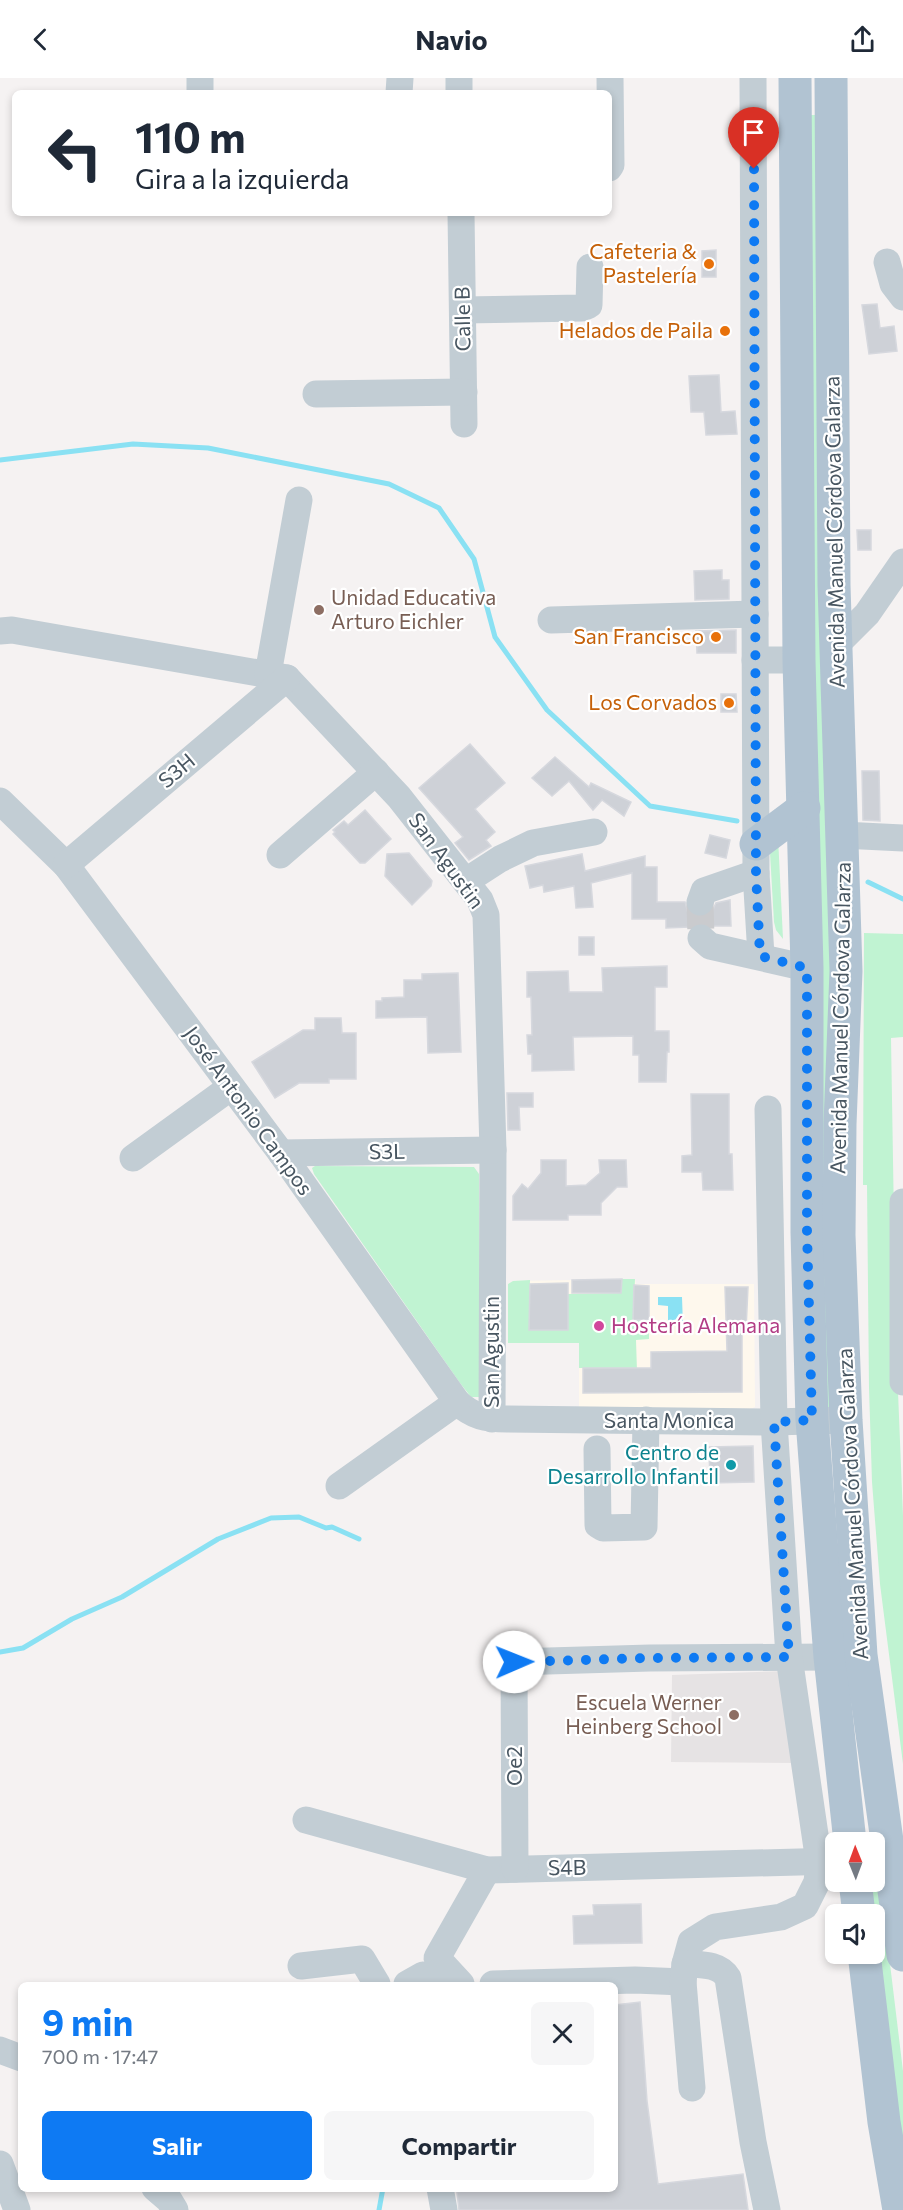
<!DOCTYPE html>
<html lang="es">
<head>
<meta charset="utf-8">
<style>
  body { margin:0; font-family:Commissioner,sans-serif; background:#f6f6f7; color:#1f2937; height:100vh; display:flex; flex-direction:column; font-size:22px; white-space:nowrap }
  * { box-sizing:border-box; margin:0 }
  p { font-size:20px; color:#747a83 }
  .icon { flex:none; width:33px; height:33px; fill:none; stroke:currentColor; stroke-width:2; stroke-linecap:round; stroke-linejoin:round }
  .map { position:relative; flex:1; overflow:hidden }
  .side { position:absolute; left:18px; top:1904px; width:600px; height:210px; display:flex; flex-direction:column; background:#fff; border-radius:9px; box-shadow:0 3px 9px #0003 }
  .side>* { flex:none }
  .hud { position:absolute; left:12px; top:12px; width:600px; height:126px; border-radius:9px; box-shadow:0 3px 9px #0003; background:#fff; color:#1f2937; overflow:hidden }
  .needle { width:39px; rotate:359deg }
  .controls { position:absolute; left:825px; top:1754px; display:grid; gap:12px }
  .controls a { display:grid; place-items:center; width:60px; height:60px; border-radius:9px; background:#fff; box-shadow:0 3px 9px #0003; font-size:30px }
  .pin { position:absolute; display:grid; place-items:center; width:51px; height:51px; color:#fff; margin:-62px -26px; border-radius:50% 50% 50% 0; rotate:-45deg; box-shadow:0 0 6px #0007 }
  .pin .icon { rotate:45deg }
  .me { position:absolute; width:66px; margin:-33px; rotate:89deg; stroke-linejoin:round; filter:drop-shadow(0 0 4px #0008) }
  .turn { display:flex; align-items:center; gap:21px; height:126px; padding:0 24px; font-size:27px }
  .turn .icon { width:78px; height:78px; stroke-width:2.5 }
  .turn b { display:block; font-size:42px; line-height:51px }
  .round { display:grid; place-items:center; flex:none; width:63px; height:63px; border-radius:9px; background:#f6f6f7 }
  .head { display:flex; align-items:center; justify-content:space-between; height:102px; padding:0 24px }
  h1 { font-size:36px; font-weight:700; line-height:45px; color:#0e7af3 }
  .action { display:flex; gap:12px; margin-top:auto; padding:12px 24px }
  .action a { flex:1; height:69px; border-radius:9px; background:#0e7af3; color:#fff; font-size:24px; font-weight:700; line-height:69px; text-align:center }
  .action a+a { background:#f6f6f7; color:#1f2937 }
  header { display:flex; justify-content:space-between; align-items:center; height:78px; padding:0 24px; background:#fff; font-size:27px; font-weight:700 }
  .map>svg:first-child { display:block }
  .commercial { fill:#fef8ed }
  .education { fill:#e6e3e4 }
  .green { fill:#c0f3d2 }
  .water { fill:#8ae1f3 }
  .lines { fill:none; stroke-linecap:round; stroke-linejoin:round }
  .stream { stroke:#8ae1f3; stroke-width:5 }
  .building { fill:#ced1d7; stroke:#d6d8de; stroke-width:1.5 }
  .minor-tunnel { stroke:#cacbce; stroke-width:27; stroke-dasharray:27 14; stroke-linecap:butt }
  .minor { stroke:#c2cdd4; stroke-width:27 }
  .major { stroke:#b1c3d2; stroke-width:33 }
  .route { stroke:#0e7af3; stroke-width:10; stroke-dasharray:0 18 }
  .food-dot { fill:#e8710a; stroke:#fff; stroke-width:2 }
  .education-dot { fill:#8d6e63; stroke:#fff; stroke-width:2 }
  .hotel-dot { fill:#d1479c; stroke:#fff; stroke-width:2 }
  .culture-dot { fill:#0f9aa8; stroke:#fff; stroke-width:2 }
  .labels { text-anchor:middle; stroke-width:4.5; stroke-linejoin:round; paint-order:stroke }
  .food-label { font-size:21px; fill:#c56008; stroke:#fff; text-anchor:end }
  .street-label { font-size:21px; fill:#485661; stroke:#fff }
  .education-label { font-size:21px; fill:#785e54; stroke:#fff; text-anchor:start }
  .hotel-label { font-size:21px; fill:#b23c85; stroke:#fff; text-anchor:start }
  .culture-label { font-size:21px; fill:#0d838f; stroke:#fff; text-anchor:end }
</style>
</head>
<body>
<header><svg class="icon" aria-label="back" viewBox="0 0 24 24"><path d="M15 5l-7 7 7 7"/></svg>Navio<svg class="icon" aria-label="share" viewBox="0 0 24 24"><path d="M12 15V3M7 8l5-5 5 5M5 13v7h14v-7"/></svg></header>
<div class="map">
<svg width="903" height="2132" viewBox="0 0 903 2132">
  <rect width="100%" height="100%" fill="#f5f2f2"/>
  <path class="commercial" d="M 635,1201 L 636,1206 L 754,1206 L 755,1329 L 750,1331 L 579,1330 L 579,1265 L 508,1265 L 508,1206 L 513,1203 Z"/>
  <path class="education" d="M 787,1593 L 794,1685 L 671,1684 L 672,1597 Z"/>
  <g class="green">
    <path d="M 807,37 L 823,37 L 834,1334 L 821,1335 L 817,773 Z"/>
    <path d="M 778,759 L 783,861 L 776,852 L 774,844 L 770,775 Z"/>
    <path d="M 864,855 L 903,856 L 903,959 L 891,960 L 896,1264 L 903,1438 L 903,1686 L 880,1506 L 872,1404 L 869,1310 L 867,1107 L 863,1107 Z"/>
    <path d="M 315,1088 L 474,1089 L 479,1096 L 479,1319 L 471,1319 L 460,1305 L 314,1096 L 312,1090 Z"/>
    <path d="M 622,1201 L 635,1201 L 633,1242 L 649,1242 L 649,1261 L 636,1262 L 637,1293 L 626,1290 L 579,1290 L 579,1265 L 508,1265 L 508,1206 L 513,1203 L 530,1202 L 529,1252 L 568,1252 L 568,1216 L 621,1215 Z"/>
    <path d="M 879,1795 L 903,1993 L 903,2103 L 874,1875 L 874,1836 L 863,1803 L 874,1803 L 875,1796 Z"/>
  </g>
  <path class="water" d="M 658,1219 L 682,1219 L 683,1248 L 668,1247 L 668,1228 L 658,1227 Z"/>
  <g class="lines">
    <g class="stream">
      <path d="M 0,382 L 133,366 L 208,370 L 389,406 L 439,430 L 474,481 L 495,559 L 547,632 L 650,728 L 737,743"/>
      <path d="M 868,804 L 903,821"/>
      <path d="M 0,1574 L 23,1570 L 72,1541 L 122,1519 L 218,1461 L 271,1440 L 299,1439 L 326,1450 L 332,1449 L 359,1461"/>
      <path d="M 379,2132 L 383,2110"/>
    </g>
  </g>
  <g class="building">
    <path d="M 716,172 L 716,199 L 702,199 L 702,173 Z"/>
    <path d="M 877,226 L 880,250 L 894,248 L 897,273 L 869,276 L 862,227 Z"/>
    <path d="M 719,297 L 721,334 L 735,333 L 737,356 L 706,357 L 704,334 L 691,334 L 689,298 Z"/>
    <path d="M 857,452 L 871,452 L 871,472 L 858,472 Z"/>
    <path d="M 722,492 L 722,502 L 729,502 L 729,521 L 695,522 L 694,493 Z"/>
    <path d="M 736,552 L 736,575 L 697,575 L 696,553 Z"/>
    <path d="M 721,616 L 736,616 L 737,634 L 721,634 Z"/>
    <path d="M 470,666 L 505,705 L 475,731 L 495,754 L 486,762 L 491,768 L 469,782 L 455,765 L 463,759 L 419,710 Z"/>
    <path d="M 555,679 L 589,709 L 591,705 L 631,724 L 624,738 L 602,722 L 593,732 L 569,703 L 552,718 L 532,700 Z"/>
    <path d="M 862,693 L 879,693 L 880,743 L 863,742 Z"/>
    <path d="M 365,732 L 391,761 L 365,785 L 360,785 L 333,756 L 335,754 L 333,752 L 344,743 L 348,747 Z"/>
    <path d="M 710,757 L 730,762 L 726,780 L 705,775 Z"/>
    <path d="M 409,775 L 432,803 L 431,808 L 412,827 L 385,798 L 387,776 Z"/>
    <path d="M 582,776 L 585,793 L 645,778 L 645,789 L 657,789 L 657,824 L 685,824 L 688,835 L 695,839 L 702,840 L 711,836 L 716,825 L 730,822 L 731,848 L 712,848 L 704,845 L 697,845 L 690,849 L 666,850 L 666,841 L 632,841 L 632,795 L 591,805 L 593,829 L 576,830 L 574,808 L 544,814 L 543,807 L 530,810 L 525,788 Z"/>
    <rect x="579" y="859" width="15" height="18"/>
    <path d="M 667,888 L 667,909 L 655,909 L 655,953 L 669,953 L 669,974 L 667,974 L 666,1004 L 639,1004 L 639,977 L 633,977 L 633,958 L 573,959 L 574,992 L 532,993 L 532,976 L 528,976 L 527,957 L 532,957 L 531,919 L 527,919 L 527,894 L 568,893 L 569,914 L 603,914 L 602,890 Z"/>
    <path d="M 458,895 L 461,974 L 428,975 L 427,939 L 376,940 L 376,923 L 382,923 L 382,920 L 404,919 L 404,902 L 422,902 L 422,896 Z"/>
    <path d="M 315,940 L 341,940 L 342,955 L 356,955 L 356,1001 L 329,1001 L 329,1005 L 299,1005 L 275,1020 L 252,984 L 303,952 L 315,952 Z"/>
    <path d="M 507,1015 L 533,1015 L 533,1029 L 519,1029 L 520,1052 L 508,1052 Z"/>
    <path d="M 691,1016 L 729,1016 L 729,1076 L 732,1076 L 733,1112 L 703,1112 L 702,1094 L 682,1094 L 682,1078 L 692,1077 Z"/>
    <path d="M 541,1082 L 566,1082 L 566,1108 L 586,1107 L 600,1095 L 599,1082 L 626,1082 L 627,1109 L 617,1109 L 601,1125 L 601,1137 L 568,1137 L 568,1142 L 513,1142 L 513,1118 L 522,1106 L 528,1111 L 541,1095 Z"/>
    <path d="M 622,1201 L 621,1215 L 572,1215 L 572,1202 Z"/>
    <path d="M 568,1205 L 568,1252 L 529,1252 L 530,1206 Z"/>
    <path d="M 634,1207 L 649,1208 L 649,1242 L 633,1242 Z"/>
    <path d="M 725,1209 L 748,1209 L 746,1252 L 742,1252 L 742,1314 L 583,1315 L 583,1290 L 651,1290 L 651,1274 L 727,1273 Z"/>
    <path d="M 753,1368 L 754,1404 L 710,1405 L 709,1369 Z"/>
    <path d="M 641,1826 L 642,1865 L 574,1866 L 573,1838 L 594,1837 L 593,1827 Z"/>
    <path d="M 640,1924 L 647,2023 L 658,2106 L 743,2096 L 748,2132 L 459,2132 L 457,2114 L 479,2110 L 615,2110 L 615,1927 Z"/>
  </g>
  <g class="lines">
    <path class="minor-tunnel" d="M 700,824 L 701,860"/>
    <g class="minor">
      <path d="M 200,0 L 200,15"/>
      <path d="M 459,0 L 459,15"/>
      <path d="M 753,0 L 756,795 L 761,878"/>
      <path d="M 399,15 L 400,0"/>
      <path d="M 609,90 L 611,87 L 610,0"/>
      <path d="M 461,135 L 464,346"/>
      <path d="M 887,184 L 893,206 L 903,219"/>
      <path d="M 463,232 L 582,230 L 589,227 L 590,189"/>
      <path d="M 316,316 L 464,314"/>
      <path d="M 551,542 L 755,536"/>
      <path d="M 0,553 L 12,552 L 287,600 L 399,719 L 480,822 L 486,837 L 493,1072 L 492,1341"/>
      <path d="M 835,568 L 867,536 L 903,484"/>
      <path d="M 755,582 L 799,582"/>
      <path d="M 268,596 L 299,422"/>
      <path d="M 0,723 L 66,787 L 281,1075 L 457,1324 C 473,1339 486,1341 507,1341 L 774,1344 L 846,1342"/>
      <path d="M 842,757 L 903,760"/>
      <path d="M 280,777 L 376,694"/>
      <path d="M 66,787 L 287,600"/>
      <path d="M 466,803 L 500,781 L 533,765 L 594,754"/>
      <path d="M 700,824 L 704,813 L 756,795"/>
      <path d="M 701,860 L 710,868 L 807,890"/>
      <path d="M 281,1075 L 493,1072"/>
      <path d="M 133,1080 L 231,1009"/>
      <path d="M 903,1124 L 903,1304"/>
      <path d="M 597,1371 L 598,1447 L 603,1450 L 644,1449 L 646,1342"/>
      <path d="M 339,1408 L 457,1324"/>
      <path d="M 306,1742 L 487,1792 L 836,1783"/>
      <path d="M 515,1791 L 514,1584 L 650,1580 L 830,1579"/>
      <path d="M 685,1886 L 691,1864 L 715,1849 L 781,1839 L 805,1828 L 817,1804 L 819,1784 L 789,1579 L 774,1344 L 768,1031"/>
      <path d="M 301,1888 L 362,1881 L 377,1906"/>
      <path d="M 407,1906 L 423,1897 L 454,1906"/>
      <path d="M 461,1906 L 437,1880 L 487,1792"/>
      <path d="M 493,1906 L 635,1902 L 683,1904"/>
      <path d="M 0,1972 L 21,1980"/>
      <path d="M 692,2010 L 683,1904 L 685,1886 C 700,1887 719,1885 728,1900 L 753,2064 L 767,2132"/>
      <path d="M 0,2086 L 17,2132"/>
      <path d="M 155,2110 L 169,2122 L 175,2132"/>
      <path d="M 440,2110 L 444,2132"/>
    </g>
    <g class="major">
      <path d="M 795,0 L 799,582 L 807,890 L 807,1154 L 812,1342 L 830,1579 L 850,1764"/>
      <path d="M 831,0 L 834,507 L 846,893 L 840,1046 L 839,1157 L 846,1342 L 861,1577 L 903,1877"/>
      <path d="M 756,766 L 804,730"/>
      <path d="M 855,1803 L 859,1836"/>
      <path d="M 864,1875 L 884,2044 L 899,2132"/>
    </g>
  </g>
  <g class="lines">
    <path class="route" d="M 514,1584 L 650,1580 L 789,1579 L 774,1344 L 812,1342 L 807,1154 L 807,890 L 760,878 L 756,795 L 754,91"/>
  </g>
  <g class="food-dot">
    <circle cx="709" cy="186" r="6"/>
    <circle cx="725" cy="253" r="6"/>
    <circle cx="716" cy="559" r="6"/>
    <circle cx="729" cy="625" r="6"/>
  </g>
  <g class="education-dot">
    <circle cx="319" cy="532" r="6"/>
    <circle cx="734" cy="1637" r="6"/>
  </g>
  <circle class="hotel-dot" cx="599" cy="1248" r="6"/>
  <circle class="culture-dot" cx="731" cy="1387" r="6"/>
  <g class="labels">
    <g class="food-label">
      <text x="697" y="181">Cafeteria &amp;<tspan x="697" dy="24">Pastelería</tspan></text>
      <text x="713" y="260">Helados de Paila</text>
      <text x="704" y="566">San Francisco</text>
      <text x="717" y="632">Los Corvados</text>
    </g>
    <g class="street-label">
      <text transform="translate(463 241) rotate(-91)" y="7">Calle B</text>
      <text transform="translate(835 454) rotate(-91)" y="7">Avenida Manuel Córdova Galarza</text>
      <text transform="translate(177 693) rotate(-40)" y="7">S3H</text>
      <text transform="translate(446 783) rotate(54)" y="7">San Agustin</text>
      <text transform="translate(841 940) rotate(-89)" y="7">Avenida Manuel Córdova Galarza</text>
      <text transform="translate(248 1033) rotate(54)" y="7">José Antonio Campos</text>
      <text transform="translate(387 1074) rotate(-1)" y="7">S3L</text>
      <text transform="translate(492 1274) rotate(-90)" y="7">San Agustin</text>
      <text x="669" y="1350">Santa Monica</text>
      <text transform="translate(853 1426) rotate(-93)" y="7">Avenida Manuel Córdova Galarza</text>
      <text transform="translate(515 1688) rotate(-90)" y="7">Oe2</text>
      <text transform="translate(567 1790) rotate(-1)" y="7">S4B</text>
    </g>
    <g class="education-label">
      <text x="331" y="527">Unidad Educativa<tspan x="331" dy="24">Arturo Eichler</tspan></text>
      <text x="722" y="1632" text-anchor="end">Escuela Werner<tspan x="722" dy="24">Heinberg School</tspan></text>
    </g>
    <g class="hotel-label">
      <text x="611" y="1255">Hostería Alemana</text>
    </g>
    <g class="culture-label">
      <text x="719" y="1382">Centro de<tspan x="719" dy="24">Desarrollo Infantil</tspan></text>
    </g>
  </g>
</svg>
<div class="controls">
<a><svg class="needle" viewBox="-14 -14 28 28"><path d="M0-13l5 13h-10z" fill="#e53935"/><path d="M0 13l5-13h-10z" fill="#747a83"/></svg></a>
<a><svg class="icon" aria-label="sound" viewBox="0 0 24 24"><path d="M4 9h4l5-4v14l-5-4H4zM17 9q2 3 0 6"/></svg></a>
</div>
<div class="pin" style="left:754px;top:91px;background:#d93025"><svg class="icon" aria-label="arrive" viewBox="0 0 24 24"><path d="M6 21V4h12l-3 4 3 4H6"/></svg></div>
<svg class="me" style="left:514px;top:1584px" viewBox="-20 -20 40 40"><circle r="19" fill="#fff"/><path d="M0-13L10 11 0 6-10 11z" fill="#0e7af3"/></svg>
<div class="hud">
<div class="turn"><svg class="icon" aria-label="left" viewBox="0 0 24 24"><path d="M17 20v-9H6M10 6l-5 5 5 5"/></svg><div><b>110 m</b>Gira a la izquierda</div></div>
</div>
<section class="side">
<div class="head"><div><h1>9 min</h1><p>700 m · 17:47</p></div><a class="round"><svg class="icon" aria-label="close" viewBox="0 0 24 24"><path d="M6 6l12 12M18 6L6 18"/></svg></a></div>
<div class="action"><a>Salir</a><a>Compartir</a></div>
</section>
</div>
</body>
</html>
